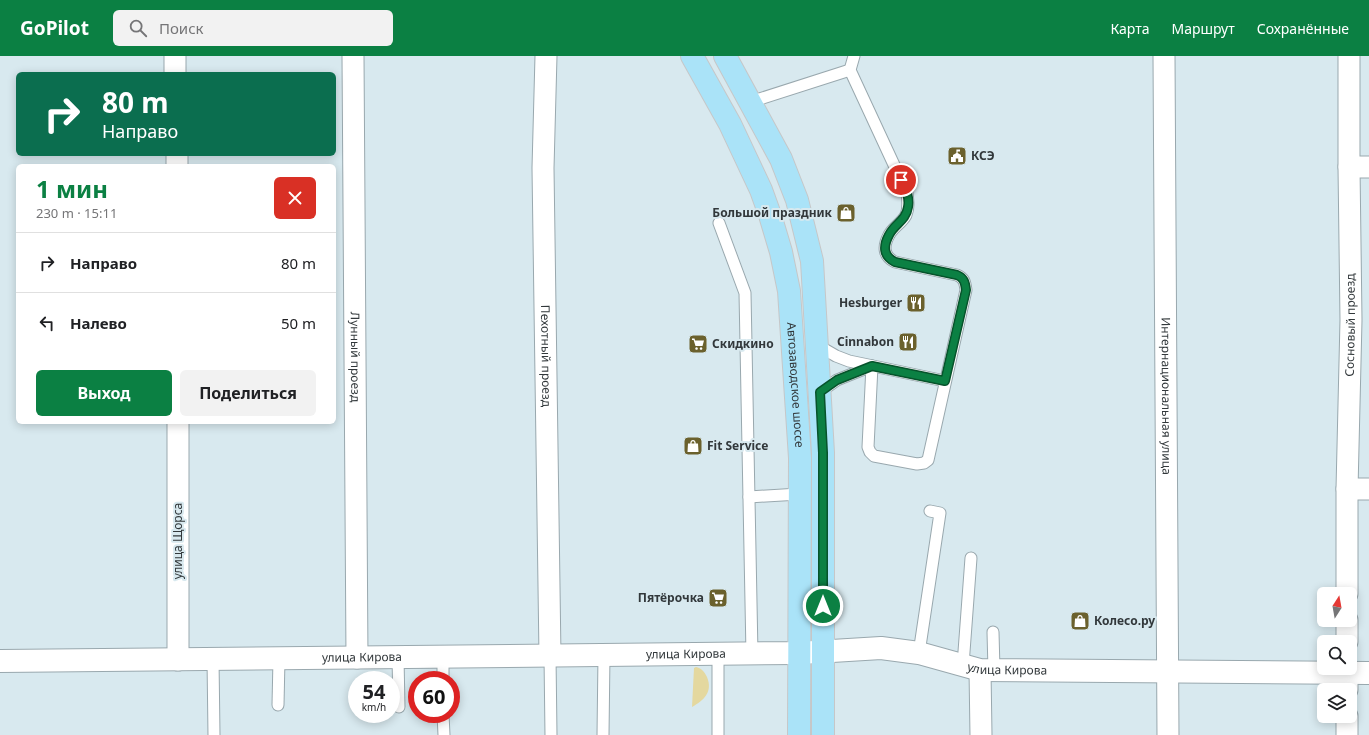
<!DOCTYPE html>
<html lang="ru">
<head>
<meta charset="utf-8">
<style>
  body { margin:0; font-family:"Noto Sans",sans-serif; background:#f2f2f2; color:#202124; height:100vh; display:flex; flex-direction:column; font-size:15px; white-space:nowrap }
  * { box-sizing:border-box; margin:0 }
  p { font-size:13px; color:#757577 }
  .icon { flex:none; width:22px; height:22px; fill:none; stroke:currentColor; stroke-width:2; stroke-linecap:round; stroke-linejoin:round }
  .map { position:relative; flex:1; overflow:hidden }
  .sheet { position:absolute; left:16px; top:108px; width:320px; height:260px; display:flex; flex-direction:column; background:#fff; border-radius:6px; box-shadow:0 2px 10px #0003 }
  .sheet>* { flex:none }
  .top-card { position:absolute; left:16px; top:16px; width:320px; height:84px; border-radius:6px; box-shadow:0 2px 10px #0003; background:#0b6e4f; color:#fff; overflow:hidden }
  .needle { width:26px; rotate:11deg }
  .buttons { position:absolute; left:1317px; top:531px; display:grid; gap:8px }
  .buttons a { display:grid; place-items:center; width:40px; height:40px; border-radius:6px; background:#fff; box-shadow:0 2px 10px #0003; font-size:20px }
  .speed { position:absolute; left:348px; top:615px; display:flex; gap:8px; font-size:20px; font-weight:700; text-align:center }
  .speed>* { display:grid; place-content:center; width:52px; height:52px; border-radius:50%; background:#fff; box-shadow:0 2px 10px #0003; line-height:1 }
  .speed small { font-size:10px; font-weight:400 }
  .speed .limit { border:6px solid #d22; background:#fff; color:#111 }
  .pin { position:absolute; display:grid; place-items:center; width:34px; height:34px; color:#fff; margin:-17px; border:2px solid #fff; border-radius:50%; box-shadow:0 1px 4px #0007 }
  .me { position:absolute; width:44px; margin:-22px; rotate:0deg; stroke-linejoin:round; filter:drop-shadow(0 0 3px #0008) }
  .turn { display:flex; align-items:center; gap:14px; height:84px; padding:0 20px; font-size:18px }
  .turn .icon { width:52px; height:52px; stroke-width:2.5 }
  .turn b { display:block; font-size:28px; line-height:34px }
  .round { display:grid; place-items:center; flex:none; width:42px; height:42px; border-radius:6px; background:#f2f2f2 }
  .head { display:flex; align-items:center; justify-content:space-between; height:68px; padding:0 20px }
  h1 { font-size:24px; font-weight:700; line-height:30px; color:#0b8043 }
  .button { display:flex; gap:8px; margin-top:auto; padding:8px 20px }
  .button a { flex:1; height:46px; border-radius:6px; background:#0b8043; color:#fff; font-size:16px; font-weight:700; line-height:46px; text-align:center }
  .button a+a { background:#f2f2f2; color:#202124 }
  ul { padding:0; list-style:none }
  li { display:flex; align-items:center; gap:12px; height:60px; padding:0 20px; border-top:1px solid #e0e0e0 }
  li div { flex:1 }
  li b { display:block; font-size:15px }
  li em { font-style:normal }
  header { display:flex; align-items:center; gap:24px; box-sizing:border-box; height:56px; padding:0 20px; background:#0b8043; color:#fff }
  header strong { font-size:19px }
  nav { display:flex; gap:22px; margin-inline-start:auto; font-size:14px }
  .search { width:280px; height:36px; background:#f2f2f2; display:flex; align-items:center; gap:10px; box-sizing:border-box; padding:0 14px; border-radius:6px; color:#757577; font-size:15px }
  .map>svg:first-child { display:block }
  .green { fill:#e4d89f }
  .lines { fill:none; stroke-linecap:round; stroke-linejoin:round }
  .lane-casing { stroke:#99a8ae; stroke-width:13 }
  .street-casing { stroke:#99a8ae; stroke-width:23 }
  .secondary-casing { stroke:#99a8ae; stroke-width:24 }
  .primary-casing { stroke:#c6c7c8; stroke-width:24 }
  .lane { stroke:#fff; stroke-width:11 }
  .street { stroke:#fff; stroke-width:21 }
  .secondary { stroke:#fff; stroke-width:22 }
  .primary { stroke:#aae3f8; stroke-width:22 }
  .route-casing { stroke:#07532c; stroke-width:10 }
  .route { stroke:#0b8043; stroke-width:7 }
  .labels { text-anchor:middle; stroke-width:4; stroke-linejoin:round; paint-order:stroke }
  .poi-label { font-size:12px; font-weight:bold; fill:#32383b; stroke:#d8e9ef; text-anchor:start }
  .street-label { font-size:12px; fill:#32383b; stroke:#d8e9ef }
</style>
</head>
<body>
<header>
<strong>GoPilot</strong>
<div class="search"><svg class="icon" aria-label="search" viewBox="0 0 24 24"><circle cx="10" cy="10" r="6"/><path d="M15 15l6 6"/></svg>Поиск</div>
<nav><a>Карта</a><a>Маршрут</a><a>Сохранённые</a></nav>
</header>
<div class="map">
<svg width="1369" height="679" viewBox="0 0 1369 679">
  <rect width="100%" height="100%" fill="#d8e9ef"/>
  <path class="green" d="M 696,611 C 701,612 704,615 707,621 C 713,636 704,644 692,651 L 694,612 Z"/>
  <g class="lines">
    <defs>
      <g id="lane">
        <path d="M 854,0 L 850,14 L 907,137 C 908,145 909,152 906,159 C 902,167 893,171 889,179 C 883,190 883,200 895,206 L 957,219 C 964,222 965,226 966,234 L 928,404 L 924,407 L 917,408 L 874,400 L 870,396 L 868,391 L 872,310"/>
        <path d="M 750,46 L 850,14"/>
        <path d="M 719,167 L 745,237 L 752,598"/>
        <path d="M 817,289 L 836,300 L 849,305 L 945,325"/>
        <path d="M 820,336 L 837,324 L 872,310"/>
        <path d="M 749,441 L 799,438"/>
        <path d="M 993,576 L 994,614"/>
        <path d="M 919,597 L 940,457 L 930,455"/>
        <path d="M 550,600 L 551,679"/>
        <path d="M 398,601 L 399,651"/>
        <path d="M 443,601 L 443,624"/>
        <path d="M 213,603 L 214,679"/>
        <path d="M 963,609 L 971,502"/>
        <path d="M 278,649 L 279,603"/>
        <path d="M 443,658 L 444,679"/>
        <path d="M 603,679 L 604,599"/>
        <path d="M 718,679 L 718,598"/>
      </g>
      <g id="street">
        <path d="M 175,0 L 175,18"/>
        <path id="s1" d="M 353,0 L 357,602"/>
        <path id="s2" d="M 546,0 L 543,112 L 550,600"/>
        <path id="s3" d="M 1164,0 L 1168,679"/>
        <path d="M 177,98 L 177,110"/>
        <path d="M 1349,111 L 1369,111"/>
        <path d="M 1347,433 L 1369,433"/>
        <path id="s4" d="M 1347,538 L 1347,433 L 1351,264 L 1349,111 L 1349,0"/>
        <path d="M 1347,586 L 1347,564"/>
        <path d="M 178,604 L 178,366"/>
        <path d="M 1347,612 L 1347,634"/>
        <path d="M 980,614 L 981,679"/>
        <path d="M 1347,660 L 1347,679"/>
      </g>
      <g id="secondary">
        <path id="s5" d="M 0,605 L 799,597 L 881,592 L 919,597 L 980,614 L 1369,617"/>
      </g>
      <g id="primary">
        <path id="s6" d="M 692,0 L 730,68 L 761,134 L 770,159 L 781,196 L 789,235 L 800,402 L 799,679"/>
        <path d="M 725,0 L 781,103 L 797,144 L 812,205 L 823,397 L 823,679"/>
      </g>
    </defs>
    <use href="#lane" class="lane-casing"/>
    <use href="#street" class="street-casing"/>
    <use href="#secondary" class="secondary-casing"/>
    <use href="#primary" class="primary-casing"/>
    <use href="#lane" class="lane"/>
    <use href="#street" class="street"/>
    <use href="#secondary" class="secondary"/>
    <use href="#primary" class="primary"/>
  </g>
  <g class="lines">
    <defs>
      <path id="route" d="M 823,550 L 823,397 L 820,336 L 837,324 L 872,310 L 945,325 L 966,234 C 965,226 964,222 957,219 L 895,206 C 883,200 883,190 889,179 C 894,168 906,165 908,151 C 910,141 905,132 901,124"/>
    </defs>
    <use href="#route" class="route-casing"/>
    <use href="#route" class="route"/>
  </g>
  <defs>
    <symbol id="civic-square" viewBox="-11 -11 22 22"><rect x="-9" y="-9" width="18" height="18" rx="4" fill="#6b612d" stroke="#d8e9ef"/><path d="M-.6-6.5H3V-4.5H.6V-3L4-1V1h2V6H-6V1h2V-1L-.6-3ZM-1.2 2.5V6h2.4V2.5Z" fill="#fff"/></symbol>
    <symbol id="shop-square" viewBox="-11 -11 22 22"><rect x="-9" y="-9" width="18" height="18" rx="4" fill="#6b612d" stroke="#d8e9ef"/><path d="M-5-2.5h2.3a2.7 3.5 0 0 1 5.4 0H5L5.5 6h-11ZM-1.5-2.5h3a1.5 2.3 0 0 0-3 0Z" fill="#fff"/></symbol>
    <symbol id="restaurant-square" viewBox="-11 -11 22 22"><rect x="-9" y="-9" width="18" height="18" rx="4" fill="#6b612d" stroke="#d8e9ef"/><path d="M-5-6h1v4h1v-4h1v4h1v-4h1v5L-1.5 .5V6h-2V.5L-5-1ZM5-6V6H3V1.5H1.5Q1.5-4 5-6Z" fill="#fff"/></symbol>
    <symbol id="supermarket-square" viewBox="-11 -11 22 22"><rect x="-9" y="-9" width="18" height="18" rx="4" fill="#6b612d" stroke="#d8e9ef"/><path d="M-6-5.5h2.5l.6 2H6L4.5 2H-2.5L-4.4-4H-6ZM-1.5 3.2a1.3 1.3 0 1 0 .1 0ZM3 3.2a1.3 1.3 0 1 0 .1 0Z" fill="#fff"/></symbol>
  </defs>
  <g fill-rule="evenodd">
    <use href="#civic-square" x="946" y="89" width="22" height="22"/>
    <use href="#shop-square" x="835" y="146" width="22" height="22"/>
    <use href="#restaurant-square" x="905" y="236" width="22" height="22"/>
    <use href="#restaurant-square" x="897" y="275" width="22" height="22"/>
    <use href="#supermarket-square" x="687" y="277" width="22" height="22"/>
    <use href="#shop-square" x="682" y="379" width="22" height="22"/>
    <use href="#supermarket-square" x="707" y="531" width="22" height="22"/>
    <use href="#shop-square" x="1069" y="554" width="22" height="22"/>
  </g>
  <g class="labels">
    <g class="poi-label">
      <text x="971" y="104">КСЭ</text>
      <text x="832" y="161" text-anchor="end">Большой праздник</text>
      <text x="902" y="251" text-anchor="end">Hesburger</text>
      <text x="894" y="290" text-anchor="end">Cinnabon</text>
      <text x="712" y="292">Скидкино</text>
      <text x="707" y="394">Fit Service</text>
      <text x="704" y="546" text-anchor="end">Пятёрочка</text>
      <text x="1094" y="569">Колесо.ру</text>
    </g>
    <g class="street-label">
      <text dy="4" stroke="none"><textPath href="#s4" startOffset="269">Сосновый проезд</textPath></text>
      <text dy="4" stroke="none"><textPath href="#s2" startOffset="300">Пехотный проезд</textPath></text>
      <text dy="4" stroke="none"><textPath href="#s1" startOffset="301">Лунный проезд</textPath></text>
      <text dy="4" stroke="none"><textPath href="#s6" startOffset="350">Автозаводское шоссе</textPath></text>
      <text dy="4" stroke="none"><textPath href="#s3" startOffset="340">Интернациональная улица</textPath></text>
      <text transform="translate(178 485) rotate(-90)" y="4">улица Щорса</text>
      <text dy="4" stroke="none"><textPath href="#s5" startOffset="686">улица Кирова</textPath></text>
      <text dy="4" stroke="none"><textPath href="#s5" startOffset="362">улица Кирова</textPath></text>
      <text dy="4" stroke="none"><textPath href="#s5" startOffset="1010">улица Кирова</textPath></text>
    </g>
  </g>
</svg>
<div class="buttons">
<a><svg class="needle" viewBox="-14 -14 28 28"><path d="M0-13l5 13h-10z" fill="#e53935"/><path d="M0 13l5-13h-10z" fill="#757577"/></svg></a>
<a><svg class="icon" aria-label="search" viewBox="0 0 24 24"><circle cx="10" cy="10" r="6"/><path d="M15 15l6 6"/></svg></a>
<a><svg class="icon" aria-label="layers" viewBox="0 0 24 24"><path d="M12 4l9 5-9 5-9-5zM3 14l9 5 9-5"/></svg></a>
</div>
<div class="speed"><div>54<small>km/h</small></div><div class="limit">60</div></div>
<div class="pin" style="left:901px;top:124px;background:#d93025"><svg class="icon" aria-label="arrive" viewBox="0 0 24 24"><path d="M6 21V4h12l-3 4 3 4H6"/></svg></div>
<svg class="me" style="left:823px;top:550px" viewBox="-20 -20 40 40"><circle r="17" fill="#0b8043" stroke="#fff" stroke-width="3"/><path d="M0-11L8 9 0 5-8 9z" fill="#fff"/></svg>
<div class="top-card">
<div class="turn"><svg class="icon" aria-label="right" viewBox="0 0 24 24"><path d="M7 20v-9h11M14 6l5 5-5 5"/></svg><div><b>80 m</b>Направо</div></div>
</div>
<section class="sheet">
<div class="head"><div><h1>1 мин</h1><p>230 m · 15:11</p></div><a class="round" style="background:#d93025;color:#fff"><svg class="icon" aria-label="close" viewBox="0 0 24 24"><path d="M6 6l12 12M18 6L6 18"/></svg></a></div>
<ul>
<li><svg class="icon" aria-label="right" viewBox="0 0 24 24"><path d="M7 20v-9h11M14 6l5 5-5 5"/></svg><div><b>Направо</b></div><em>80 m</em></li>
<li><svg class="icon" aria-label="left" viewBox="0 0 24 24"><path d="M17 20v-9H6M10 6l-5 5 5 5"/></svg><div><b>Налево</b></div><em>50 m</em></li>
</ul>
<div class="button"><a>Выход</a><a>Поделиться</a></div>
</section>
</div>
</body>
</html>
